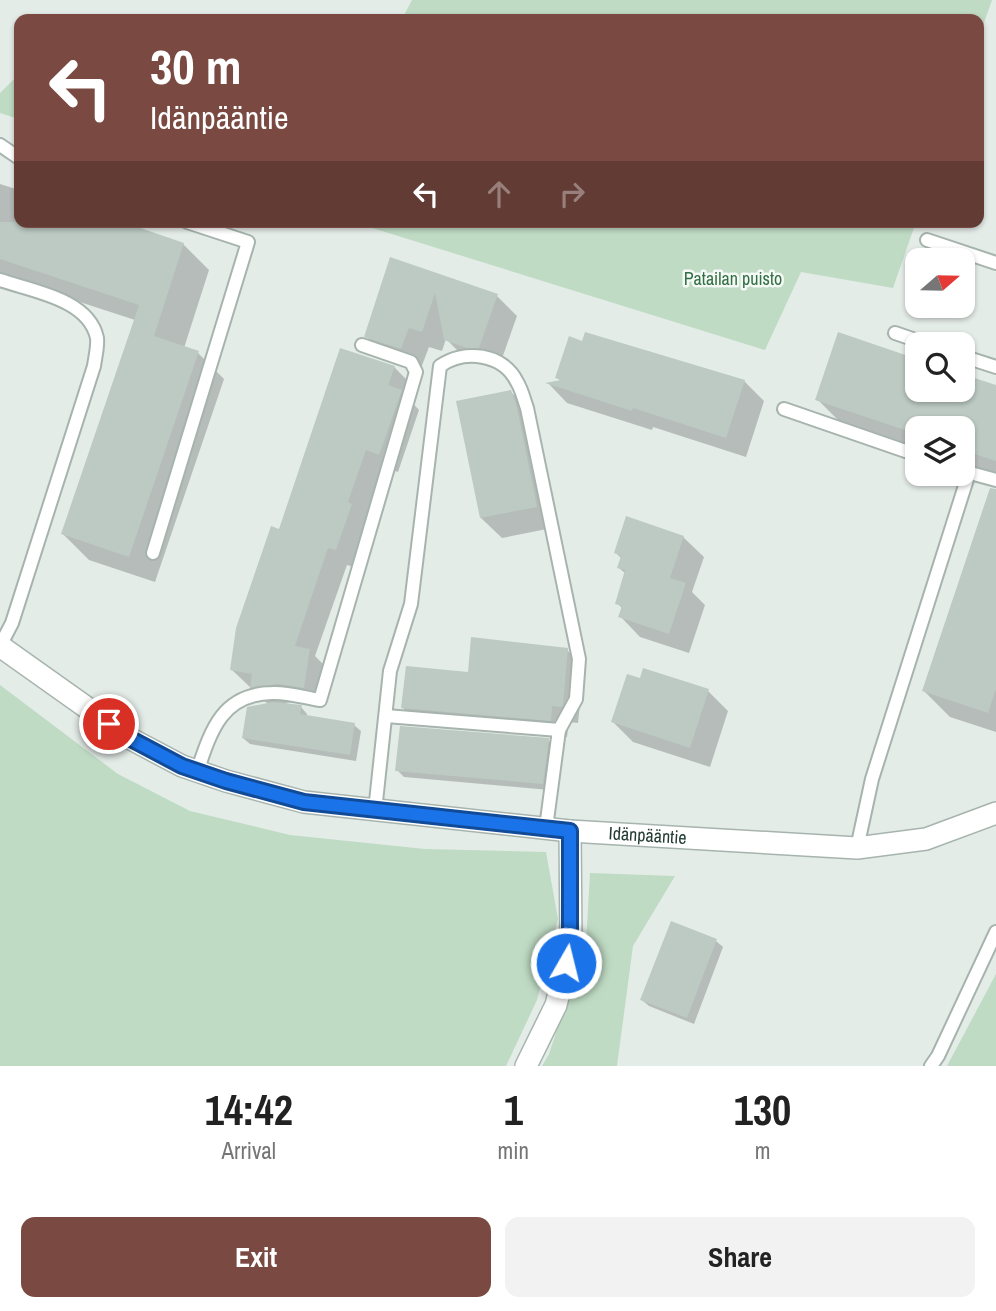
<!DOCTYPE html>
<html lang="en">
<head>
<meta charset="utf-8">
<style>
  body { margin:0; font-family:"Archivo Narrow",sans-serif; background:#f2f2f2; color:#222; height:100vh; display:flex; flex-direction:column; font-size:26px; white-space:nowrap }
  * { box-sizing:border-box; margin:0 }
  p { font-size:23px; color:#767676 }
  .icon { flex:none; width:38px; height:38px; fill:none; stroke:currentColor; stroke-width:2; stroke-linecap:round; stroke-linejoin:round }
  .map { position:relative; height:1066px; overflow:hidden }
  .drawer { display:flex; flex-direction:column; background:#fff; flex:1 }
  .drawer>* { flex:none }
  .top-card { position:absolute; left:14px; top:14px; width:970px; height:214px; border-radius:14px; box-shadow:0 2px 5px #0004; background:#7a4a42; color:#fff; overflow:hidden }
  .needle { width:46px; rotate:70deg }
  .controls { position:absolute; left:905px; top:248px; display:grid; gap:14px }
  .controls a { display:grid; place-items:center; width:70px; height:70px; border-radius:14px; background:#fff; box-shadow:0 2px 5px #0004; font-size:35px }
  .pin { position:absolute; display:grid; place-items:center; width:60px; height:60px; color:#fff; margin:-30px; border:4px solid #fff; border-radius:50%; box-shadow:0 2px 7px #0007 }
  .me { position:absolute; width:77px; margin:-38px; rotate:8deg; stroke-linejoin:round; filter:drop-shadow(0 0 5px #0008) }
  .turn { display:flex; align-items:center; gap:24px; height:147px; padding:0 21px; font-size:32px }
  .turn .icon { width:91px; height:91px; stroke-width:2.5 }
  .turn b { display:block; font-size:49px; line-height:60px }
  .lanes { display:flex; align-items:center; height:66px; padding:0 21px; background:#0003; justify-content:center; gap:35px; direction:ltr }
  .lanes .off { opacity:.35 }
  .eta { display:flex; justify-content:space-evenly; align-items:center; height:119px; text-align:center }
  .eta b { font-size:42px; font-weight:800; line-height:49px }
  .button { display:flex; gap:14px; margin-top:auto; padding:14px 21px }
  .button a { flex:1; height:80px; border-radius:14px; background:#7a4a42; color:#fff; font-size:28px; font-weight:800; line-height:80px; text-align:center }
  .button a+a { background:#f2f2f2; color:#222 }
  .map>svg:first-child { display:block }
  .green { fill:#bfdbc4 }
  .shadow { fill:#0003 }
  .building { fill:#bccac3 }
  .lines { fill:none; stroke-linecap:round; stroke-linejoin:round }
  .service-casing { stroke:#a7b4ae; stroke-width:16 }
  .minor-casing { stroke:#a7b4ae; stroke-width:24 }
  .service { stroke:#fff; stroke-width:12 }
  .minor { stroke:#fff; stroke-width:21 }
  .route-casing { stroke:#114b97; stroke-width:18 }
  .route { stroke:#1a73e8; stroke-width:12 }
  .labels { text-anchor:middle; stroke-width:5; stroke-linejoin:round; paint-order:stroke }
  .park-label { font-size:18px; fill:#336f44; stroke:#f4f9f6 }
  .street-label { font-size:18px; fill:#253c34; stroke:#f4f9f6 }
</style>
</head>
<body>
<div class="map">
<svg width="996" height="1066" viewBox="0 0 996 1066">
  <rect width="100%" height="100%" fill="#e4ece8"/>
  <g class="green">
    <path d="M 412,0 L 992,0 L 978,40 L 978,19 L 402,19 Z"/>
    <path d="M 19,74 L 19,119 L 0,113 L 0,93 Z"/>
    <path d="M 353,222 L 916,222 L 893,288 L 801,272 L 765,350 Z"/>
    <path d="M 0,685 L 118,774 L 190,811 L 290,835 L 425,849 L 546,852 L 558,919 L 537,1000 L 506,1066 L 0,1066 Z"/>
    <path d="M 590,873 L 675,876 L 633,946 L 617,1066 L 542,1066 L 549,1054 L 586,943 Z"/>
    <path d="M 996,974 L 996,1066 L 947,1066 Z"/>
  </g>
  <g class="shadow">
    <path d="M 0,184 L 19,190 L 19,222 L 183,244 L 209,270 L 184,348 L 198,353 L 224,379 L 155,582 L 89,560 L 63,534 L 135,320 L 0,276 Z"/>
    <path d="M 392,260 L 497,296 L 517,316 L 499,367 L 489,367 L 466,359 L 446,339 L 442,351 L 429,347 L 421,368 L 386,356 L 366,336 Z"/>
    <path d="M 917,360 L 917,390 L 996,387 L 996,477 L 962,466 L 962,429 L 917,429 L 917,450 L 843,425 L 817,399 Z"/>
    <path d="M 394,367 L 412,385 L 408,398 L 419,410 L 398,472 L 384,467 L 366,520 L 369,523 L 354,567 L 347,565 L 315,656 L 328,669 L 322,705 L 297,702 L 285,703 L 301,707 L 307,714 L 307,717 L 354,725 L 361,731 L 356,761 L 250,744 L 243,738 L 269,705 L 232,670 L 280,531 Z"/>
    <path d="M 557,377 L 744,381 L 764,401 L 746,457 L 653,427 L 652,430 L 567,403 L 549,384 L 561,382 Z"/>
    <path d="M 511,392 L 531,412 L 557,527 L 502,538 L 481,518 Z"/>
    <path d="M 996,490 L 996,732 L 950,717 L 924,691 Z"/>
    <path d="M 683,537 L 704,557 L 692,592 L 705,605 L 689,653 L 640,637 L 620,616 L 623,609 L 617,603 L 626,574 L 619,568 L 622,559 L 616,553 Z"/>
    <path d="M 567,650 L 584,667 L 578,723 L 569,722 L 567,737 L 420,725 L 403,708 L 469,674 Z"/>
    <path d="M 708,691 L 728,711 L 710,767 L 633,742 L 613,722 Z"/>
    <path d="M 548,740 L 555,746 L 549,790 L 404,777 L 397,770 Z"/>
    <path d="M 672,923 L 716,941 L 723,947 L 694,1024 L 649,1006 L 642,1000 Z"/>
  </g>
  <g class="building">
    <path d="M 0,222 L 123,222 L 184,243 L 154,336 L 199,351 L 129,557 L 61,534 L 139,305 L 0,259 Z"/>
    <path d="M 390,257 L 498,294 L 479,348 L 467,348 L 444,340 L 435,293 L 422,332 L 409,328 L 401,349 L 364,337 Z"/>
    <path d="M 585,332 L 745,380 L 726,438 L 633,408 L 632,411 L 545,383 L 561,380 L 555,378 L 569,336 L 582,341 Z"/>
    <path d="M 838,332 L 917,359 L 917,390 L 962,390 L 962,374 L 996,385 L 996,461 L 962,450 L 962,429 L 917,429 L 917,434 L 815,400 Z"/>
    <path d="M 340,348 L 395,366 L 388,385 L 402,390 L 379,455 L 366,450 L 348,502 L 352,504 L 336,550 L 328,548 L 295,646 L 310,649 L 304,688 L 278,684 L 250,688 L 252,674 L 230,670 L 236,628 L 271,526 L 279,529 Z"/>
    <path d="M 511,390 L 517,407 L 537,507 L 480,518 L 456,401 Z"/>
    <path d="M 990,488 L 996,489 L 996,689 L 988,713 L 922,691 Z"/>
    <path d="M 626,516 L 684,536 L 670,578 L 686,583 L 669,634 L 618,617 L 622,606 L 615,604 L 625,570 L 617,568 L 621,556 L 614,553 Z"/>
    <path d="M 471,637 L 568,648 L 563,705 L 562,707 L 552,706 L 551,721 L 401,708 L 406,666 L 468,672 Z"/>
    <path d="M 643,668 L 709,689 L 690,748 L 611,722 L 627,674 L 640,678 Z"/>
    <path d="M 273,702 L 302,705 L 300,714 L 355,723 L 350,755 L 242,738 L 247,707 Z"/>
    <path d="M 400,726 L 549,738 L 543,784 L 395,771 Z"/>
    <path d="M 671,921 L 717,939 L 687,1018 L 640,1000 Z"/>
  </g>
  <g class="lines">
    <defs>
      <g id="service">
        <path d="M 0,145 L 19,158"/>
        <path d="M 927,240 L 996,263"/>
        <path d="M 0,280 C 32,291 89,299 97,338 C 98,347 95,358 94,366 L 12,623 L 0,646"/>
        <path d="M 895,333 L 930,345"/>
        <path d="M 962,356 L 996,367"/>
        <path d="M 784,409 L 917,455"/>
        <path d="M 963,471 L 996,480"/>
        <path d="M 153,553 L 248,242 L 187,222"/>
        <path d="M 386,716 L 559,730"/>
        <path d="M 197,772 C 211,730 222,694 272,693 C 288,692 305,698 320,700 L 416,372 L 411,362 L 362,345"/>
        <path d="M 375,811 L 390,671 L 411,604 L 440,366 C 464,349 503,353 517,382 C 522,390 524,400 527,408 L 579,659 L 576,699 L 559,730 L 546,828"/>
        <path d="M 857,848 L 872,779 L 969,473"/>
        <path d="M 931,1066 L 938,1056 L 996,932"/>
      </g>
      <g id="minor">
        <path id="s1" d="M 0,646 L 131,739 L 182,766 L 226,781 L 304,802 L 570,831 L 857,848 L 926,839 L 996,813"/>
        <path d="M 526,1066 L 556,1005 L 571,943 L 570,831"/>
      </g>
    </defs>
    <use href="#service" class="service-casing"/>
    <use href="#minor" class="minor-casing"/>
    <use href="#service" class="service"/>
    <use href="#minor" class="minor"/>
  </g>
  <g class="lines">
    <defs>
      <path id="route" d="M 109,724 L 131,739 L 182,766 L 226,781 L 304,802 L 570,831 L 570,943 L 566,963"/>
    </defs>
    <use href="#route" class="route-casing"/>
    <use href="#route" class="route"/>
  </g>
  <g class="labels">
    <g class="park-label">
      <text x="733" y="285">Patailan puisto</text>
    </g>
    <g class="street-label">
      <text dy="6" stroke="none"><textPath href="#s1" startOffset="691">Idänpääntie</textPath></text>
    </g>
  </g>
</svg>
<div class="controls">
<a><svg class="needle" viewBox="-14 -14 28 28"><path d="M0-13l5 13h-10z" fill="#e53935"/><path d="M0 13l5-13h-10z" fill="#767676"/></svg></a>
<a><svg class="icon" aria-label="search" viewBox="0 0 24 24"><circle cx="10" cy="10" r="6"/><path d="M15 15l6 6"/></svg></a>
<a><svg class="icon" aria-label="layers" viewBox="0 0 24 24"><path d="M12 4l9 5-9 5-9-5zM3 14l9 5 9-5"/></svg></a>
</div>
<div class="pin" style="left:109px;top:724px;background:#d93025"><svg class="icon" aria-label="arrive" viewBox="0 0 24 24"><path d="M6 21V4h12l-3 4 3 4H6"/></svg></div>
<svg class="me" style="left:566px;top:963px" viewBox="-20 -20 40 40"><circle r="17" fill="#1a73e8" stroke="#fff" stroke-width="3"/><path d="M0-11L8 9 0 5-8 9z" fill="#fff"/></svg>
<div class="top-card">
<div class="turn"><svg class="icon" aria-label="left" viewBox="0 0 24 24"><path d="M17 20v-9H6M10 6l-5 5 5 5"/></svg><div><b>30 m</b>Idänpääntie</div></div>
<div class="lanes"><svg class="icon" aria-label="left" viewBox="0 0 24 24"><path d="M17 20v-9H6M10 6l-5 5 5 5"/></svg><svg class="icon off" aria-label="ahead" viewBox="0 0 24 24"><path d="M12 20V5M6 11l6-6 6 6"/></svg><svg class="icon off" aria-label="right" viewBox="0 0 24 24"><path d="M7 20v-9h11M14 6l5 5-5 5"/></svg></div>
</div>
</div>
<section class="drawer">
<div class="eta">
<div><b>14:42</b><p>Arrival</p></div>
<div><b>1</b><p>min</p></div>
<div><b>130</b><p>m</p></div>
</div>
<div class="button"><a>Exit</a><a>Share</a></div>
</section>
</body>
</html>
